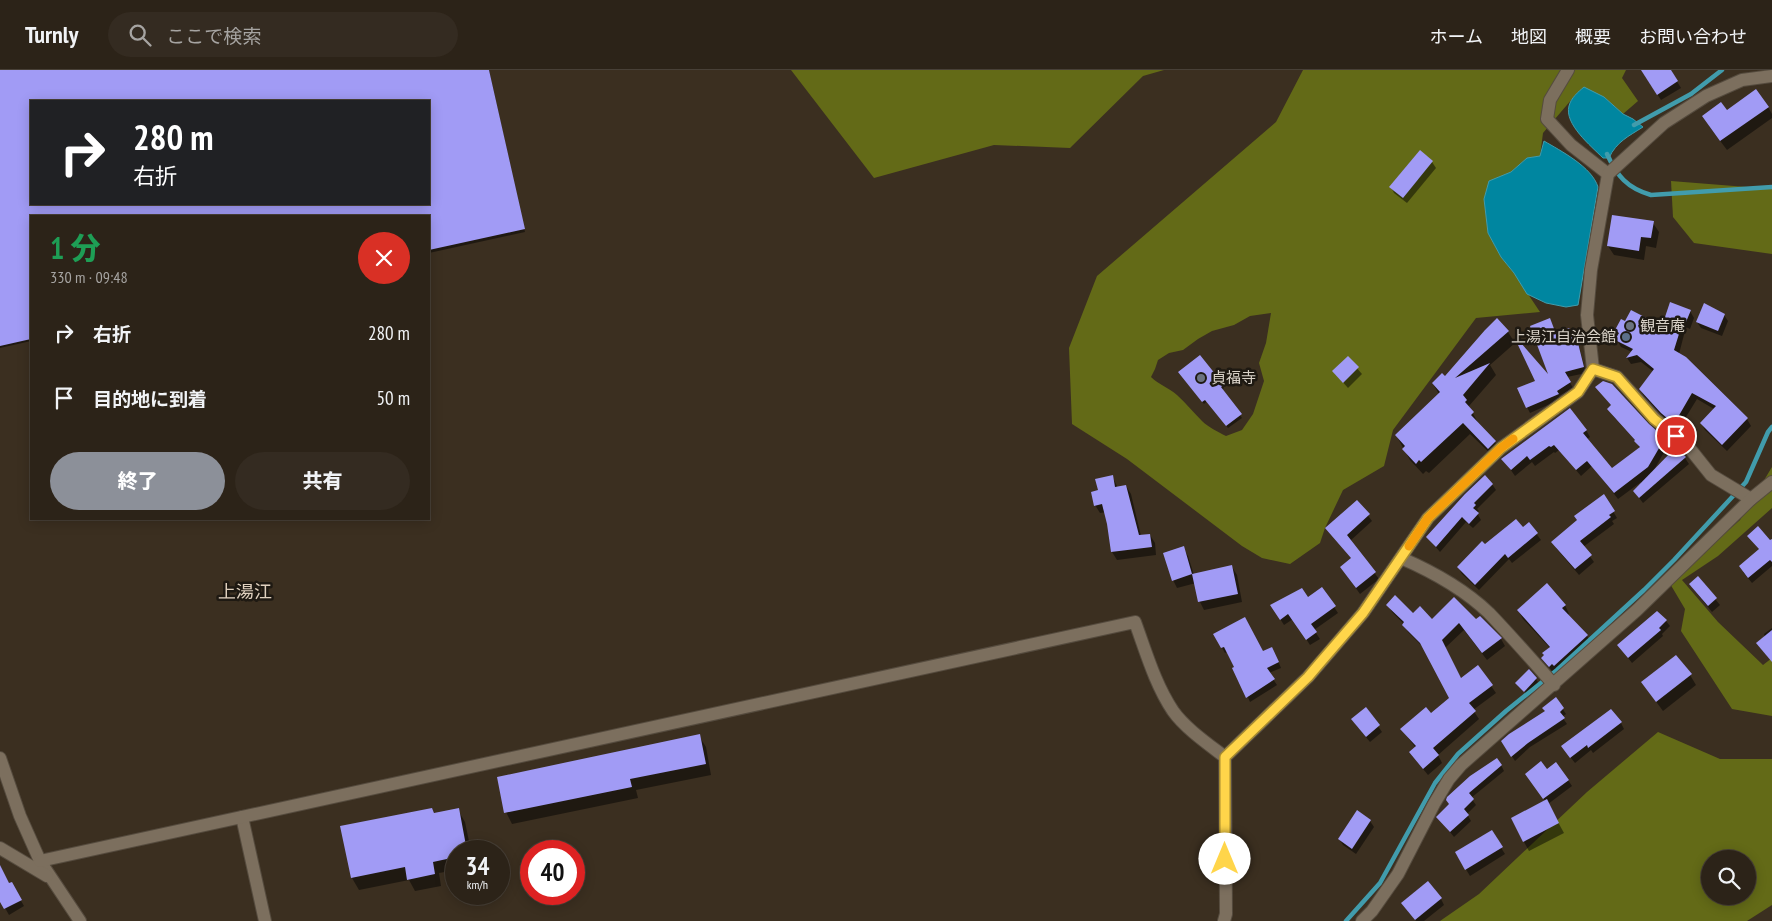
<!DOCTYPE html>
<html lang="ja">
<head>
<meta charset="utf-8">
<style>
  body { margin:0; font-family:"PT Sans Narrow","Noto Sans JP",sans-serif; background:#342b21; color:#f1f3f6; height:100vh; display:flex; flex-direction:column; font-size:19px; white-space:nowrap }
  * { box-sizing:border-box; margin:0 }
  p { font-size:16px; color:#a6a4a2 }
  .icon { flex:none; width:28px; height:28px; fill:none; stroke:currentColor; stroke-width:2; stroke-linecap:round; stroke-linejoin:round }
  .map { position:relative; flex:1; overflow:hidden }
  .details { position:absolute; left:30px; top:145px; width:400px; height:305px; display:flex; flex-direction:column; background:#2c2318; border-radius:0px; box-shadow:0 2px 12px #0003,0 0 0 1px #484037 }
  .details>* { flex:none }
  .hud { position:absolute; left:30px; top:30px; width:400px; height:105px; border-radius:0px; box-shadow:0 2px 12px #0003,0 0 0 1px #484037; background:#202124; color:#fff; overflow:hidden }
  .controls { position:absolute; left:1701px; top:780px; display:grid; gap:10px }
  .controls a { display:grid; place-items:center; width:55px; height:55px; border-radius:50%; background:#2c2318; box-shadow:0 2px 12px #0003,0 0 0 1px #484037; font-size:25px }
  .speed { position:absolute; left:445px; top:770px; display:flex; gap:10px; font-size:25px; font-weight:700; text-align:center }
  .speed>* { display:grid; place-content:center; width:65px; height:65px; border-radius:50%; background:#2c2318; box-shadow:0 2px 12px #0003,0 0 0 1px #484037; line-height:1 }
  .speed small { font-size:12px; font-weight:400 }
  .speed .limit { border:8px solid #d22; background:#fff; color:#111 }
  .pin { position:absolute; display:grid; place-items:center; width:42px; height:42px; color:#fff; margin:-21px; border:2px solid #fff; border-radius:50%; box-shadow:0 1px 5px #0007 }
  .me { position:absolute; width:55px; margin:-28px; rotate:0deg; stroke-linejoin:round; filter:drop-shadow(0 0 4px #0008) }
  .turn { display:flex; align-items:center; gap:18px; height:105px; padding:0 20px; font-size:22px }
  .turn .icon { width:65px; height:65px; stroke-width:2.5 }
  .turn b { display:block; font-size:35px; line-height:42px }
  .round { display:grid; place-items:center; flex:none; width:52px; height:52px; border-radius:26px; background:#342b21 }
  .overview { display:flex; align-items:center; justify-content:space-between; height:85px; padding:0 20px }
  h1 { font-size:30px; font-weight:800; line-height:38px; color:#1e9e55 }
  .action { display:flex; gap:10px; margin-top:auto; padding:10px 20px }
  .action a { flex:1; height:58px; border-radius:30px; background:#8c9099; color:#fff; font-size:20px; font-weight:800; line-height:58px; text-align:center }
  .action a+a { background:#342b21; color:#f1f3f6 }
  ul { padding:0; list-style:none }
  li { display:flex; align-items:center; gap:15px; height:65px; padding:0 20px }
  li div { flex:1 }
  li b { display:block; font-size:19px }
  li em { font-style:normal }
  header { display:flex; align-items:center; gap:30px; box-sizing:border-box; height:70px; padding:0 25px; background:#2c2318; border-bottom:1px solid #484037 }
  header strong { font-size:24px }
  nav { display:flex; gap:28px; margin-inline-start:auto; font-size:18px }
  .search { width:350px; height:45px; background:#342b21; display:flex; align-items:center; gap:12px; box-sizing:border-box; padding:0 18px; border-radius:28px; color:#a6a4a2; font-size:19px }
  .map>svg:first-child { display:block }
  .forest { fill:#636a17; fill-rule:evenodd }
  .water { fill:#0086a0; stroke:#419cac }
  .shadow { fill:#0007; fill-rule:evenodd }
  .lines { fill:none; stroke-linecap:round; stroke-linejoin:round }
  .stream { stroke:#419cac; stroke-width:4.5 }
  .building { fill:#a19bf5; fill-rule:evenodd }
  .minor-casing { stroke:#554b3e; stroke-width:14 }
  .minor { stroke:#7c6f5e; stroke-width:12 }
  .route-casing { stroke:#a68a30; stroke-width:12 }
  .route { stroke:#ffd54a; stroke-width:9 }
  .slow { stroke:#f59e0b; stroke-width:9 }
  .worship-dot { fill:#6b7280; stroke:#1e1912; stroke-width:2 }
  .service-dot { fill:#5c6f8a; stroke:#1e1912; stroke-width:2 }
  .labels { text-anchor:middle; stroke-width:5; stroke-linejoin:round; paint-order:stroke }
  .poi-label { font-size:15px; fill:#d8d1c7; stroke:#1e1912; text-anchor:start }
  .quarter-label { font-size:18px; fill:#dfd0be; stroke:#1e1912 }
</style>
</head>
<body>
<header>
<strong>Turnly</strong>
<div class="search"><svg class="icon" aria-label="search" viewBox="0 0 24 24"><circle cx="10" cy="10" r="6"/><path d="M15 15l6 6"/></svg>ここで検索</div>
<nav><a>ホーム</a><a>地図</a><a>概要</a><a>お問い合わせ</a></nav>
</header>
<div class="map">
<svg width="1772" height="851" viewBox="0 0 1772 851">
  <rect width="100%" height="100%" fill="#3b2f20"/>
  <g class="forest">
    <path d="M 791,0 L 1164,0 L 1143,6 L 1070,78 L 994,75 L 874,108 Z"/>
    <path d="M 1303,0 L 1626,0 L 1622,8 L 1638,31 L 1623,44 L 1604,27 L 1578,22 L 1543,63 L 1540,86 L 1527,88 L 1511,102 L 1489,112 L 1484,129 L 1488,163 L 1501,187 L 1514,203 L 1540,242 L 1476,248 L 1393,360 L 1384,396 L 1343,420 L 1325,458 L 1320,473 L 1290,494 L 1262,488 L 1242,476 L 1127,389 L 1072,354 L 1069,278 L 1097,206 L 1276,52 ZM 1271,243 L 1266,273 L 1259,293 L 1264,311 L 1253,344 L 1242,360 L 1226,366 C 1218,362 1208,357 1202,351 C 1193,342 1186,333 1177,325 C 1168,317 1159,315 1151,307 L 1155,299 L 1158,290 L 1169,283 L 1183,280 L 1198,269 L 1212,261 L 1234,255 L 1250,246 Z"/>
    <path d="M 1671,111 L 1772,119 L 1772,184 L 1694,173 L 1673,147 Z"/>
    <path d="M 1772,397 L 1772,438 L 1718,486 L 1682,510 L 1718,552 L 1763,595 L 1772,588 L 1772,646 L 1732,639 L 1681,561 L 1685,539 L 1669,512 L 1740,450 Z"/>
    <path d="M 1658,662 L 1720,689 L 1772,689 L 1772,835 L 1747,851 L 1440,851 L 1479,824 L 1587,722 ZM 1710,789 L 1748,789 L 1748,826 L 1710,826 Z"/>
  </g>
  <g class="water">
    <path d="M 1584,17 L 1604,27 L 1623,44 L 1633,49 L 1643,57 C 1629,66 1616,72 1609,88 L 1603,88 C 1591,76 1564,54 1569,36 C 1571,28 1578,22 1584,17 Z"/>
    <path d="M 1544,71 C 1561,81 1592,97 1598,117 L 1578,235 L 1566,237 L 1546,233 L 1527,224 L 1514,203 L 1501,187 L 1488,163 L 1484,129 L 1489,111 L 1511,102 L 1527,88 L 1540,86 Z"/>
  </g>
  <g class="shadow">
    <path d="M 0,0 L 489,0 L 525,162 L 429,183 L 429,146 L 31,146 L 31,271 L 0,278 ZM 31,31 L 429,31 L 429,134 L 31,134 Z"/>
    <path d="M 1642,0 L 1670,0 L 1681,18 L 1661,30 Z"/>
    <path d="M 1768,37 L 1772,44 L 1772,48 L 1727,80 L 1709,56 L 1726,42 Z"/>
    <path d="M 1420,82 L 1432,92 L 1436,98 L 1407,133 L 1394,123 L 1391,117 Z"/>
    <path d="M 1653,153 L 1659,162 L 1656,178 L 1646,176 L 1644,190 L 1614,185 L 1608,176 Z"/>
    <path d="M 1690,241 L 1694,248 L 1690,259 L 1686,257 L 1679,284 L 1685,288 L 1747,349 L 1751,356 L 1727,381 L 1705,360 L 1701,353 L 1714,339 L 1697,329 L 1678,360 L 1666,350 L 1644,326 L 1640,319 L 1654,302 L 1641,292 L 1631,294 L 1627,288 L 1632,282 L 1621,277 L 1617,270 L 1619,265 L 1616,260 L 1662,258 Z"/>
    <path d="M 1724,245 L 1728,251 L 1722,266 L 1701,258 L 1697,252 Z"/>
    <path d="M 1497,250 L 1508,262 L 1515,273 L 1490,295 L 1496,305 L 1469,336 L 1479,355 L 1495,372 L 1502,383 L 1496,389 L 1470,364 L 1429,403 L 1426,401 L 1423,404 L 1410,390 L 1396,365 L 1439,324 L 1433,314 L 1445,308 Z"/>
    <path d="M 1556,265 L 1576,271 L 1579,276 L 1586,303 L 1567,307 L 1573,318 L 1559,326 L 1561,329 L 1530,343 L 1527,337 L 1552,309 Z"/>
    <path d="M 1348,288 L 1362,304 L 1348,318 L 1334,302 Z"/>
    <path d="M 1181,305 L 1223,316 L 1224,318 L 1222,320 L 1242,348 L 1228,358 L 1207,331 L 1204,334 Z"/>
    <path d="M 1597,317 L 1664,369 L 1668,375 L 1654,400 L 1685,388 L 1689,394 L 1643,433 L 1634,421 L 1642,413 L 1641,412 L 1618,429 L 1592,396 L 1581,406 L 1559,380 L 1555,383 L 1554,382 L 1535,396 L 1532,392 L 1515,406 L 1503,389 L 1586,360 L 1590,367 L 1586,370 L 1612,400 L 1640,379 L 1636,371 L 1613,346 L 1609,339 L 1612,336 Z"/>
    <path d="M 1112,406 L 1118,418 L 1126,416 L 1131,424 L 1141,466 L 1150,465 L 1155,473 L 1156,485 L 1117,490 L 1112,482 L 1106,442 L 1100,443 L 1095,435 L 1099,421 Z"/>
    <path d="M 1492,414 L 1496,420 L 1477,439 L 1479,441 L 1477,443 L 1481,450 L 1473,458 L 1466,452 L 1440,482 L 1428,468 Z"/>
    <path d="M 1604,426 L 1617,448 L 1612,451 L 1614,454 L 1583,477 L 1594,492 L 1579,505 L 1556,478 Z"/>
    <path d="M 1357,431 L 1372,451 L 1350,471 L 1379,509 L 1360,524 L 1341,497 L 1352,489 L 1327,458 Z"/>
    <path d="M 1529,454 L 1541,470 L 1512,493 L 1509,489 L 1479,520 L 1462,504 L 1458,497 L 1485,476 L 1523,459 Z"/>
    <path d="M 1749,467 L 1772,473 L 1772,496 L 1752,513 L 1743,502 L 1760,480 Z"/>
    <path d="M 1183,478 L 1188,486 L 1194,505 L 1232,497 L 1237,505 L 1242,532 L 1204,540 L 1200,532 L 1196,513 L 1177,518 L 1173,510 Z"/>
    <path d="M 1698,508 L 1720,535 L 1712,542 L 1690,515 Z"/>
    <path d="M 1322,519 L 1338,543 L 1314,560 L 1320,569 L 1310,575 L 1293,549 L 1284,555 L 1275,541 L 1308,529 Z"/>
    <path d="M 1388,535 L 1432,551 L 1476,551 L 1501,569 L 1505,576 L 1487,590 L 1464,560 L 1445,578 L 1461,609 L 1478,597 L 1496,623 L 1473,640 L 1479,649 L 1438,685 L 1442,693 L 1428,705 L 1410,683 L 1416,678 L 1402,660 L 1431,645 L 1450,628 L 1425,579 L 1408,562 L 1404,554 L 1392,542 Z"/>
    <path d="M 1565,535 L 1569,544 L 1567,545 L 1587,566 L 1592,574 L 1559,603 L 1557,601 L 1554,604 L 1543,588 L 1550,578 L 1523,549 L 1518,540 Z"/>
    <path d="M 1666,551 L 1670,556 L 1662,564 L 1663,566 L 1632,593 L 1618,575 Z"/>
    <path d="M 1772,558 L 1772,588 L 1764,564 Z"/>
    <path d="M 1215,565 L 1262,582 L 1275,584 L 1281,598 L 1269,603 L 1277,615 L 1250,632 L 1228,582 L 1225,583 Z"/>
    <path d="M 1529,601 L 1538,612 L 1526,623 L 1518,616 Z"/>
    <path d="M 1690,605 L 1696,615 L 1663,641 L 1649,622 Z"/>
    <path d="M 1556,629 L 1566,644 L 1562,647 L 1567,654 L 1530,677 L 1515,691 L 1502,671 L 1546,642 Z"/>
    <path d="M 1366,639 L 1382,662 L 1370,672 L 1356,655 Z"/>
    <path d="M 1621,653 L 1624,659 L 1593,683 L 1591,680 L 1575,693 L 1567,683 Z"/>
    <path d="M 699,666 L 706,677 L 711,705 L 636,720 L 638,728 L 512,754 L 506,742 Z"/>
    <path d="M 1501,695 L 1504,701 L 1471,728 L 1476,735 L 1467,744 L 1471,751 L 1454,767 L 1438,747 Z"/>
    <path d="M 1547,701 L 1568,710 L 1572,716 L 1548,734 L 1564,763 L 1529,781 L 1524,772 L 1546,732 L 1530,710 Z"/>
    <path d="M 432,739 L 435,744 L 458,740 L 465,752 L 471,781 L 456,781 L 456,800 L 439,803 L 441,816 L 415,821 L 409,810 L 359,820 L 352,808 Z"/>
    <path d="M 1357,742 L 1370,751 L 1374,757 L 1356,784 L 1343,775 L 1339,769 Z"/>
    <path d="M 1491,762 L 1505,784 L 1470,806 L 1456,783 Z"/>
    <path d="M 0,809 L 9,814 L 11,813 L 24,836 L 9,845 L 0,829 Z"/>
    <path d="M 1441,829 L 1444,835 L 1424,851 L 1416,851 L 1406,839 Z"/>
  </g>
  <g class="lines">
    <g class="stream">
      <path d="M 1634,55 L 1691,24 L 1722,0"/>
      <path d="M 1607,84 C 1617,106 1627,118 1651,125 L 1772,117"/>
      <path d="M 1346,851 L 1380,813 L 1435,713 L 1458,684 L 1506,641 L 1557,600 L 1644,520 L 1674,490 L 1746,412 L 1768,362 L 1772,357"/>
    </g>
  </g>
  <g class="building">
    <path d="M 0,0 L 489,0 L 525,159 L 429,180 L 429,146 L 31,146 L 31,269 L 0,276 ZM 31,31 L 429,31 L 429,134 L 31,134 Z"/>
    <path d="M 1641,0 L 1671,0 L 1678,11 L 1657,25 Z"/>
    <path d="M 1756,19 L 1769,37 L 1720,71 L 1702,46 L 1721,32 L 1727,40 Z"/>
    <path d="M 1420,80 L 1433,91 L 1403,128 L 1389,117 Z"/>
    <path d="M 1612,145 L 1654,151 L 1651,168 L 1641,167 L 1639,181 L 1607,176 Z"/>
    <path d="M 1670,232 L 1691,240 L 1686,252 L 1683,251 L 1674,280 L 1686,287 L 1748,348 L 1722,375 L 1700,353 L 1716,336 L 1692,323 L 1674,354 L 1661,343 L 1639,319 L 1654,299 L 1637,285 L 1626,288 L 1633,279 L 1615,270 L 1619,263 L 1615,260 L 1621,249 L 1625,251 L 1631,240 L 1662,256 Z"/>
    <path d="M 1704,233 L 1725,244 L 1718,261 L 1696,252 Z"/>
    <path d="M 1497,248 L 1509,261 L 1455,308 L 1490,293 L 1463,325 L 1467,330 L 1465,332 L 1474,342 L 1471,345 L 1496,371 L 1488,379 L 1463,353 L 1421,392 L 1419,390 L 1416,394 L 1402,379 L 1405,376 L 1395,365 L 1440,322 L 1432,313 L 1442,303 L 1445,306 L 1485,260 Z"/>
    <path d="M 1550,248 L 1556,264 L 1569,258 L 1575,270 L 1577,269 L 1584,297 L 1565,302 L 1571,312 L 1557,321 L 1559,324 L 1526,338 L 1517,318 L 1535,311 L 1518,275 L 1521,273 L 1548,304 L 1530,256 Z"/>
    <path d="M 1200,285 L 1224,315 L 1221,317 L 1242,344 L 1226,356 L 1205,330 L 1202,332 L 1178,302 Z"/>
    <path d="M 1348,286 L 1359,297 L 1343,313 L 1332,301 Z"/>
    <path d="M 1603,311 L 1612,314 L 1649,354 L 1665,368 L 1648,397 L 1614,423 L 1587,391 L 1576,400 L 1554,375 L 1551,377 L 1549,376 L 1530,390 L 1527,386 L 1511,400 L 1501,389 L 1570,338 L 1587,360 L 1583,363 L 1612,398 L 1640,377 L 1634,371 L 1635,370 L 1607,339 L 1611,335 L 1595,317 Z"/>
    <path d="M 1676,377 L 1686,387 L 1639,428 L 1633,421 Z"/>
    <path d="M 1113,405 L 1115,417 L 1126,415 L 1139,465 L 1150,464 L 1152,477 L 1111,482 L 1107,454 L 1102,434 L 1094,436 L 1091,422 L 1098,420 L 1095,409 Z"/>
    <path d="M 1485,405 L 1493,414 L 1474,433 L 1476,435 L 1473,438 L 1479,443 L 1469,454 L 1462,447 L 1436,477 L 1426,467 L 1465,424 Z"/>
    <path d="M 1604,424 L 1615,441 L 1609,445 L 1611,447 L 1580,471 L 1592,485 L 1575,499 L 1551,472 L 1577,450 L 1574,446 Z"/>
    <path d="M 1357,430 L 1370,444 L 1347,465 L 1376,502 L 1356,518 L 1340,497 L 1351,488 L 1325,458 Z"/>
    <path d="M 1516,449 L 1523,457 L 1529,452 L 1538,463 L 1508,488 L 1505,484 L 1475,515 L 1457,497 L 1482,471 L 1485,474 Z"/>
    <path d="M 1758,456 L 1770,470 L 1772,469 L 1772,492 L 1770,490 L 1748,508 L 1739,496 L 1759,479 L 1747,466 Z"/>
    <path d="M 1184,476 L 1192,504 L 1232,495 L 1238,524 L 1198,532 L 1192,504 L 1172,511 L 1163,483 Z"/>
    <path d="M 1698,506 L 1717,528 L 1708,536 L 1689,514 Z"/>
    <path d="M 1547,513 L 1566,535 L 1562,538 L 1588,565 L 1554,596 L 1552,594 L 1549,597 L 1541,588 L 1544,585 L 1542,583 L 1550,577 L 1517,540 Z"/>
    <path d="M 1322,517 L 1336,536 L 1311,554 L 1317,562 L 1306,570 L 1288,544 L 1280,550 L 1270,535 L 1302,518 L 1308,527 Z"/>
    <path d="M 1395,525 L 1413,543 L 1420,536 L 1432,549 L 1454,527 L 1476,549 L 1480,546 L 1502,568 L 1482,583 L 1459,553 L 1442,570 L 1461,608 L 1478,595 L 1493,615 L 1469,633 L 1476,641 L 1433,678 L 1439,685 L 1423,699 L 1409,682 L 1416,676 L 1400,659 L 1426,637 L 1431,643 L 1449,628 L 1420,573 L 1402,555 L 1404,552 L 1386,535 Z"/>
    <path d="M 1657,541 L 1667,550 L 1659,558 L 1661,560 L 1628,588 L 1617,575 Z"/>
    <path d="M 1245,547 L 1263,581 L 1272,577 L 1279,592 L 1267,598 L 1275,609 L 1246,628 L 1232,598 L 1234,597 L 1224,577 L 1221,578 L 1213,564 Z"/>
    <path d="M 1772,560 L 1772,592 L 1756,573 Z"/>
    <path d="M 1676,585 L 1692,604 L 1656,632 L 1641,612 Z"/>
    <path d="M 1529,599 L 1537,608 L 1524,622 L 1515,613 Z"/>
    <path d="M 1556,627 L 1564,638 L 1560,642 L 1565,648 L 1528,673 L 1511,687 L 1501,671 L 1509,664 L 1545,641 L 1542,638 Z"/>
    <path d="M 1366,637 L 1380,655 L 1366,667 L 1351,649 Z"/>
    <path d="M 1611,639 L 1622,652 L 1588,678 L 1587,675 L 1570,688 L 1561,676 Z"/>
    <path d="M 700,664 L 706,694 L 630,709 L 632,717 L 504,743 L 497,707 Z"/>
    <path d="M 1497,688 L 1502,695 L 1469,723 L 1474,729 L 1464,739 L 1469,745 L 1450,762 L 1436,747 L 1449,734 L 1446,730 L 1447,727 L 1470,706 Z"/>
    <path d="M 1541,691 L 1547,699 L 1556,692 L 1569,710 L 1543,729 L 1525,704 Z"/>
    <path d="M 1547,729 L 1559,753 L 1523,772 L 1511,748 Z"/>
    <path d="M 432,738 L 434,743 L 459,738 L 467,781 L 456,781 L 456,787 L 433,792 L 435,804 L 407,810 L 405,797 L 351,808 L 340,756 Z"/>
    <path d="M 1357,740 L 1371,750 L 1352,779 L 1338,769 Z"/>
    <path d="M 1492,760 L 1503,777 L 1465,800 L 1455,782 Z"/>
    <path d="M 0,795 L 9,813 L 12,812 L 22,830 L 4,839 L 0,832 Z"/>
    <path d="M 1428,811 L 1442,828 L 1415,850 L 1401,833 Z"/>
  </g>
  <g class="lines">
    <defs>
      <g id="minor">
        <path d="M 1568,0 L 1550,30 L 1547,49 L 1571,75 L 1608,104"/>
        <path d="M 1593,299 L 1617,307 L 1655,349 L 1687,375 L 1711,405 L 1751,429"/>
        <path d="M 1401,488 C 1431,501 1465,520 1489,543 C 1511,566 1533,591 1554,615"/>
        <path d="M 0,688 L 20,746 L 40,791 L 80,851"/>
        <path d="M 242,747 L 265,851"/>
        <path d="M 0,778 L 47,806"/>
        <path d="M 40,791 L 1135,552 C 1146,582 1155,614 1173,641 C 1185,658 1208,674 1225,687"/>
        <path d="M 1224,851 L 1226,844 L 1225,687 L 1308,607 L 1363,543 L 1428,448 L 1501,378 L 1578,322 L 1593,299 L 1587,245 L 1591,200 L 1608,104 L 1664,53 L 1706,26 L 1742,10 L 1772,6"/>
        <path d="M 1362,851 L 1372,841 L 1398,804 L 1434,734 L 1449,709 L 1461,695 L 1637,540 L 1751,429 L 1772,412"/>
      </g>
    </defs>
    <use href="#minor" class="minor-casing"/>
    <use href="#minor" class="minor"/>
  </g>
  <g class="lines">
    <defs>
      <path id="route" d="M 1225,789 L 1225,687 L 1308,607 L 1319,594 L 1363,543 L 1428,448 L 1501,378 L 1578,322 L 1593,299 L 1617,307 L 1654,349 L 1676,366"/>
    </defs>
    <use href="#route" class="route-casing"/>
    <use href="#route" class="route"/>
    <path class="slow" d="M 1409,476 L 1428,448 L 1501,378 L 1513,369"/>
  </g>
  <g class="worship-dot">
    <circle cx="1630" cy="256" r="5"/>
    <circle cx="1201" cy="308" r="5"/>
  </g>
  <circle class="service-dot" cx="1626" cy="267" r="5"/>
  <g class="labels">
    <g class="poi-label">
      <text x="1640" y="261">観音庵</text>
      <text x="1616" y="272" text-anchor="end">上湯江自治会館</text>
      <text x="1211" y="313">貞福寺</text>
    </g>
    <g class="quarter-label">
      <text x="245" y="528">上湯江</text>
    </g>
  </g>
</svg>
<div class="controls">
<a><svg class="icon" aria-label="search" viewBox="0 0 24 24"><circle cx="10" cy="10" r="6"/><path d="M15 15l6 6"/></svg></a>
</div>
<div class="speed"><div>34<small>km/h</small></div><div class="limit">40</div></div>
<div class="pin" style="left:1676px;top:366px;background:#d93025"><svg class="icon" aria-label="arrive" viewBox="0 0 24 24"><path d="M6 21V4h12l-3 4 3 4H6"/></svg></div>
<svg class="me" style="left:1225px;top:789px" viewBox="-20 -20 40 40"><circle r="19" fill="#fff"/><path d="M0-13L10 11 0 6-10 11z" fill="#ffd54a"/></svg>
<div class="hud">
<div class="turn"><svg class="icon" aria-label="right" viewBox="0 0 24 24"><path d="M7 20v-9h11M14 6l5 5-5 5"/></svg><div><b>280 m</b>右折</div></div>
</div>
<section class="details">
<div class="overview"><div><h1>1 分</h1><p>330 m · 09:48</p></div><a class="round" style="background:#d93025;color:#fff"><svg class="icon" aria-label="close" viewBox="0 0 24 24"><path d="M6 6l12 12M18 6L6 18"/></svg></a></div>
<ul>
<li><svg class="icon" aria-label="right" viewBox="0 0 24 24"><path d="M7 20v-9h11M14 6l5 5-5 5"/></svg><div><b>右折</b></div><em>280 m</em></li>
<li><svg class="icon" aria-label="arrive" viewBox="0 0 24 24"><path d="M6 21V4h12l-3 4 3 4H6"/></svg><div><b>目的地に到着</b></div><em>50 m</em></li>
</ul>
<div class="action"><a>終了</a><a>共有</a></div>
</section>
</div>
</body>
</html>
